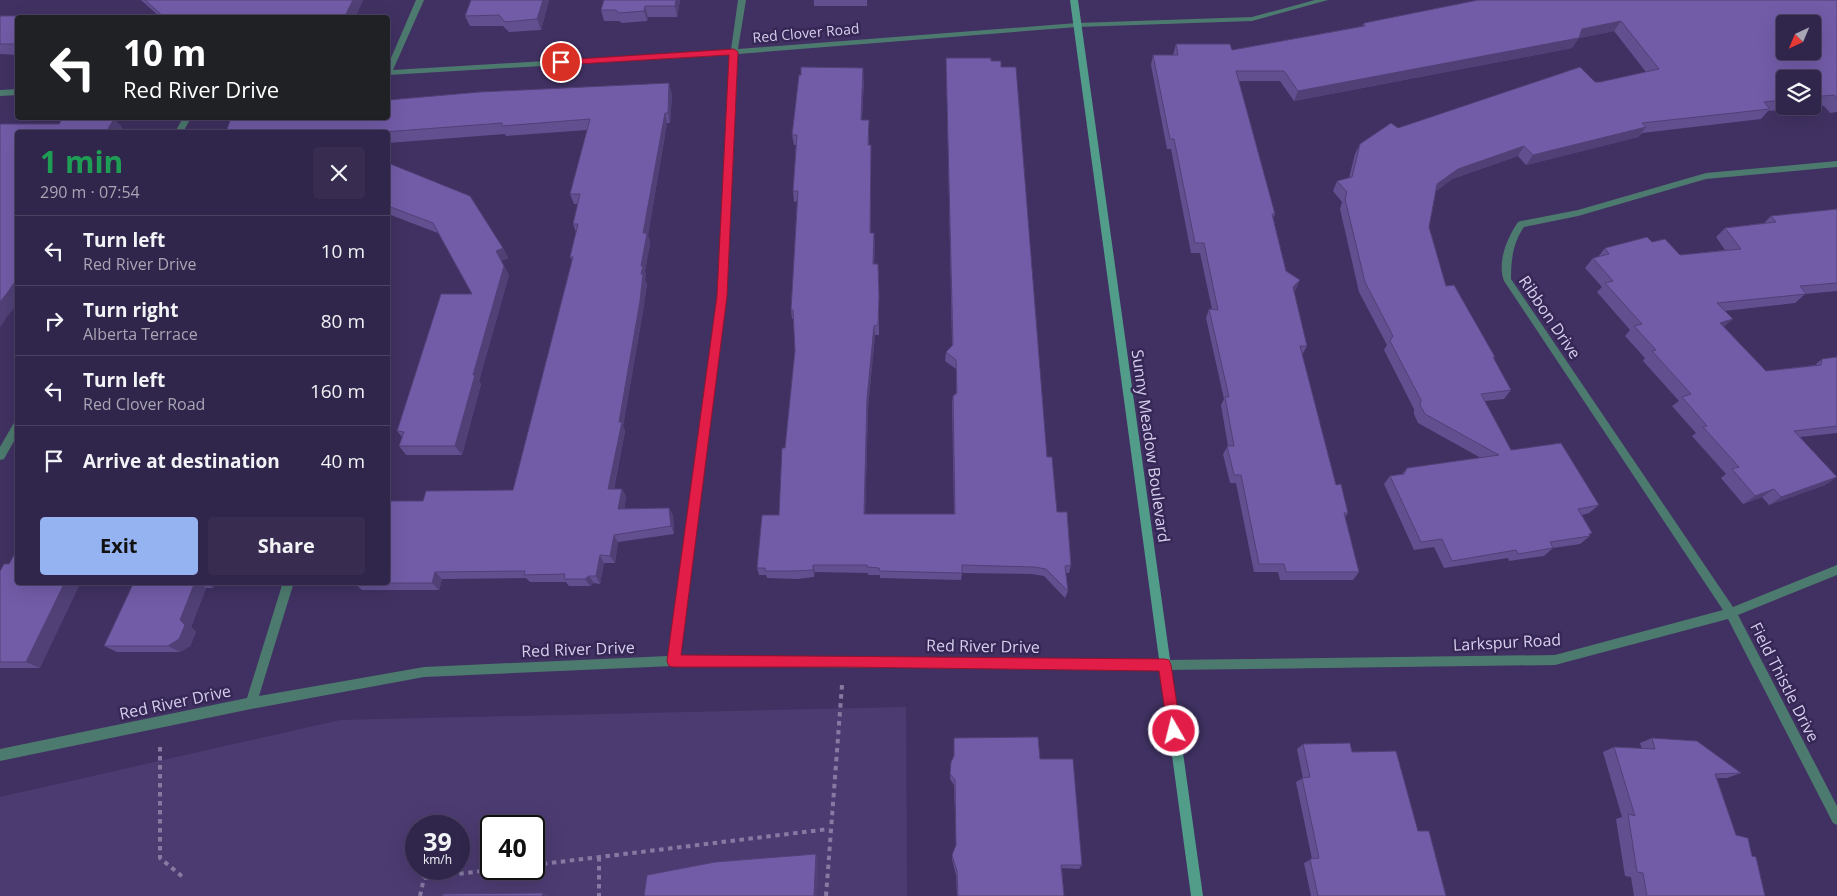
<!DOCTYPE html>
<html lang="en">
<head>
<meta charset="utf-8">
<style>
  body { margin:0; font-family:"Open Sans",sans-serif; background:#382d51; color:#f1f3f6; height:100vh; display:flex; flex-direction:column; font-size:19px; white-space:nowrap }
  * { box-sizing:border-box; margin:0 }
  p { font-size:16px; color:#a8a5b5 }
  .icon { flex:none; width:28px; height:28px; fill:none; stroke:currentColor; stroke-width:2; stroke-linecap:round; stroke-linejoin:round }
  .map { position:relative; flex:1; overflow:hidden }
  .sheet { position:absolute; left:15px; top:130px; width:375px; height:455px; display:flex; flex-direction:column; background:#30254a; border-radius:5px; box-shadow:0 5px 20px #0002,0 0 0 1px #4b4262 }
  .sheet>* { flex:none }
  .banner { position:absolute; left:15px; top:15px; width:375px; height:105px; border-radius:5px; box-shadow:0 5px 20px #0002,0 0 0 1px #4b4262; background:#202124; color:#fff; overflow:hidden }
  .needle { width:32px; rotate:224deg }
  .fabs { position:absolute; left:1776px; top:15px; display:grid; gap:10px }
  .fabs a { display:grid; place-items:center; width:45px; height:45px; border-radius:5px; background:#30254a; box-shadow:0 5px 20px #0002,0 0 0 1px #4b4262; font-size:25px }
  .speed { position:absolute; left:405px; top:815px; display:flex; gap:10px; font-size:25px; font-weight:700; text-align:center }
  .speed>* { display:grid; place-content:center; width:65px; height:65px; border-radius:50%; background:#30254a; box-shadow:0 5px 20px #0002,0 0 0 1px #4b4262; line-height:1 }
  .speed small { font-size:12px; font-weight:400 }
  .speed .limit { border:2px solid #111; border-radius:8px; background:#fff; color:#111 }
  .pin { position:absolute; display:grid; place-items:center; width:42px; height:42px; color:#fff; margin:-21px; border:2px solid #fff; border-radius:50%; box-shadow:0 1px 5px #0007 }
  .me { position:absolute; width:55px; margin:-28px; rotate:352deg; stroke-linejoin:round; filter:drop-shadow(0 0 4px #0008) }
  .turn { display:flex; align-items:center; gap:18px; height:105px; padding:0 25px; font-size:22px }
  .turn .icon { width:65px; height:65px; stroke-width:2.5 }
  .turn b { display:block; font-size:35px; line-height:42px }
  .round { display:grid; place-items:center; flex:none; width:52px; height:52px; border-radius:5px; background:#382d51 }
  .head { display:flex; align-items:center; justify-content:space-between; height:85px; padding:0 25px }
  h1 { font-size:30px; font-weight:700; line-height:38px; color:#1e9e55 }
  .primary-button { display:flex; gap:10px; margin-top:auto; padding:10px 25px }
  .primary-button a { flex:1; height:58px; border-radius:5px; background:#95b2f1; color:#111; font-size:20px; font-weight:700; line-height:58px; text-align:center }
  .primary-button a+a { background:#382d51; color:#f1f3f6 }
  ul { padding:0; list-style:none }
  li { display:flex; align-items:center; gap:15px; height:70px; padding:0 25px; border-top:1px solid #4b4262 }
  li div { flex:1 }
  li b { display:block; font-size:19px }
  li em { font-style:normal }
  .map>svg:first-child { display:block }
  .built { fill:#4c3b71; fill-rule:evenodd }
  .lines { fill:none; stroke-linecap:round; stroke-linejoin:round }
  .path { stroke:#867aa3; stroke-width:4; stroke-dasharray:4.5 4.5; stroke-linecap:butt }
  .street { fill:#4d7a6e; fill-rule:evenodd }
  .secondary { fill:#529c8a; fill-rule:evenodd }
  .wall { fill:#624f90; fill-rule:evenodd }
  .shaded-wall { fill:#504076 }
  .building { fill:#725ca8; stroke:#504076; fill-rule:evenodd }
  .route { fill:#e11d48; stroke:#92132f }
  .labels { text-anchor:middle; stroke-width:5; stroke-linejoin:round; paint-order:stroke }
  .far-street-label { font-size:14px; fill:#d5ceec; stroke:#362756 }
  .street-label { font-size:16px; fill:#d5ceec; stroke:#362756 }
</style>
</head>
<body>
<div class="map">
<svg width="1837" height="896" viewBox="0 0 1837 896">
  <rect width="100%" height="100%" fill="#403162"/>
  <path class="built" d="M 906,707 L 907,896 L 0,896 L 0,797 L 340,720 ZM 416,826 L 459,826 L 459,869 L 416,869 ZM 491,826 L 534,826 L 534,869 L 491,869 Z"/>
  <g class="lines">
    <g class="path">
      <path d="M 160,747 L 160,858 L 184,878"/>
      <path d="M 599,857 L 599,896"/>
      <path d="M 534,865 L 829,829"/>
      <path d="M 420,896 L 424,878 L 499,869"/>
      <path d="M 826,896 L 842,685"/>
    </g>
    <g class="street">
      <path d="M 416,0 L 424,0 L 393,70 L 731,50 L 738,0 L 746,0 L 738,49 L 1077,23 L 1252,17 L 1315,0 L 1328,0 L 1252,21 L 1077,27 L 738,54 L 727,296 L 679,656 L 1165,660 L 1555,655 L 1723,610 L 1504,281 C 1497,262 1507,238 1518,222 L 1521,221 L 1578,210 L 1706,173 L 1837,161 L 1837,167 L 1706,179 L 1578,216 L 1524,227 C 1513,243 1511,259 1511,279 L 1733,607 L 1837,565 L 1837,575 L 1738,615 L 1837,806 L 1837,825 L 1833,823 L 1728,619 L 1555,665 L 1165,670 L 673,666 L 424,677 L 251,709 L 0,761 L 0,749 L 247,698 L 283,582 L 294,582 L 259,696 L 424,667 L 668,656 L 717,296 L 730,55 L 388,75 L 388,65 Z"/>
      <path d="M 18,89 L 18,95 L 0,96 L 0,90 Z"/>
      <path d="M 183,118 L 191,118 L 183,132 L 175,132 Z"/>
      <path d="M 18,420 L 18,434 L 4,459 L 0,460 L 0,447 L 15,421 Z"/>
    </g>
    <path class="secondary" d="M 1070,0 L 1078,0 L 1203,896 L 1191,896 Z"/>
  </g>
  <g class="wall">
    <path d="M 141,0 L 363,0 L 355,18 L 161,18 Z"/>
    <path d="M 549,0 L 541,30 L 509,32 L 503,26 L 470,26 L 465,16 Z"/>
    <path d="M 604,0 L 680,0 L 677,17 L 648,17 L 647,21 L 622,23 L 619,21 L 604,21 L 601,10 Z"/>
    <rect x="814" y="0" width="53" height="6"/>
    <path d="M 1837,0 L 1837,112 L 1830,113 L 1824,106 L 1768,111 L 1761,119 L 1642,133 L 1638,137 L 1526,165 L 1518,156 L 1452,179 L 1436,191 L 1429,227 L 1446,286 L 1495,357 L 1494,359 L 1511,390 L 1504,399 L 1485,401 L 1511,450 L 1599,505 L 1589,513 L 1582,515 L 1592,533 L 1589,535 L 1590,536 L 1580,544 L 1553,548 L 1544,556 L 1509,561 L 1508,558 L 1444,568 L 1434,547 L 1414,550 L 1384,484 L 1390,476 L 1402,474 L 1407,468 L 1481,458 L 1418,423 L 1414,414 L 1414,409 L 1384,350 L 1387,345 L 1359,292 L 1340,209 L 1342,202 L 1333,191 L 1337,181 L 1349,178 L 1355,154 L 1360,144 L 1398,128 L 1595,82 L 1600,82 L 1646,72 L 1614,31 L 1579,38 L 1572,48 L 1294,101 L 1280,81 L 1239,81 L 1275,214 L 1273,218 L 1286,271 L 1296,290 L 1294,291 L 1307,346 L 1302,355 L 1336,485 L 1348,513 L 1345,517 L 1359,572 L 1353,580 L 1280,580 L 1278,572 L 1254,572 L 1236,483 L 1230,483 L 1223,454 L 1228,446 L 1221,405 L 1224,399 L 1206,318 L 1209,309 L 1212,309 L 1200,253 L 1191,253 L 1171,149 L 1167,149 L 1151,65 L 1153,55 L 1173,55 L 1176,44 L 1232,50 L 1362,26 L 1364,23 ZM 1785,79 L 1812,79 L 1812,106 L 1785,106 Z"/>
    <path d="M 0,16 L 18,18 L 18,55 L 0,54 Z"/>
    <path d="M 946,58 L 991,61 L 1001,67 L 1047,457 L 1057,512 L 1071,565 L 1069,573 L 1066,573 L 1068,591 L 1065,598 L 1044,576 L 1032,574 L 962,573 L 961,580 L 880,578 L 880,575 L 868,575 L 868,573 L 815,572 L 814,577 L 797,579 L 767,578 L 766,575 L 759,575 L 757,568 L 779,515 L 795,350 L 793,319 L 792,319 L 791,310 L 797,201 L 794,202 L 793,191 L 796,145 L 794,145 L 792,135 L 864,78 L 862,120 L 869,120 L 869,145 L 871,155 L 871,233 L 875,243 L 874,264 L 879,274 L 879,335 L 875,335 L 868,408 L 865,514 L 954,514 L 952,404 L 953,396 L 956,393 L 956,369 L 945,361 L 946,352 L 952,345 Z"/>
    <path d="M 672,94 L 670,123 L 667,123 L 648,235 L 650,243 L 645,271 L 646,275 L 645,280 L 647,284 L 643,311 L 623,426 L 625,431 L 614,489 L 622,489 L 626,497 L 624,509 L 669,508 L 673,516 L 674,534 L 618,542 L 615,563 L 604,563 L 600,584 L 594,583 L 590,586 L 569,586 L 566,582 L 530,582 L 526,578 L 442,579 L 439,590 L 362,590 L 354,583 L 423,501 L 513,490 L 572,260 L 570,257 L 576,232 L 573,224 L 578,204 L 574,204 L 570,194 L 587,130 L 506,136 L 505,134 L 388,143 L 388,132 Z"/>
    <path d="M 388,163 L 503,248 L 508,258 L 501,261 L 509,275 L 479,381 L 481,384 L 462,455 L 406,455 L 399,446 L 402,437 L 397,431 L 472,294 L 438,233 L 388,214 Z"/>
    <path d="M 1837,209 L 1837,291 L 1805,294 L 1795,303 L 1724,311 L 1724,327 L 1766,371 L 1815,365 L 1822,359 L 1837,357 L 1837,433 L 1800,437 L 1837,477 L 1825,485 L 1769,505 L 1762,497 L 1743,504 L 1721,478 L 1726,474 L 1692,436 L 1696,433 L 1672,406 L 1679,401 L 1643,361 L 1645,358 L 1625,336 L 1630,330 L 1597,292 L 1602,287 L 1585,268 L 1593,258 L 1598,257 L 1605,248 L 1652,242 L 1680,255 L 1725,250 L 1716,237 L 1725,228 L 1764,223 L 1771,216 Z"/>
    <path d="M 0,571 L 40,668 L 0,668 Z"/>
    <path d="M 134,582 L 215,582 L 213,588 L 206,588 L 191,627 L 196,632 L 190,646 L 180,652 L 117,652 L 104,646 Z"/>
    <path d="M 954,738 L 1040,759 L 1082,865 L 1079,869 L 1062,868 L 1064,896 L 957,896 L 956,875 L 952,859 L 952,855 L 956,847 L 954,785 L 950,779 L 951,762 L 954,757 Z"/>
    <path d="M 1652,738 L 1741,773 L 1727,778 L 1717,778 L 1736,835 L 1752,856 L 1765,896 L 1634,896 L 1631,877 L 1625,876 L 1616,819 L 1622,817 L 1603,752 L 1614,747 L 1642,749 L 1640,743 Z"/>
    <path d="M 1303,744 L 1352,752 L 1418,831 L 1446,896 L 1311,896 L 1304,863 L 1312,859 L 1296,782 L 1303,778 L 1297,749 Z"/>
  </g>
  <g class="shaded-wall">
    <path d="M 353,0 L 363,0 L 355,18 L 344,18 Z"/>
    <path d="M 543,0 L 549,0 L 541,30 L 537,19 Z"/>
    <path d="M 676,0 L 680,0 L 677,17 L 675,6 Z"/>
    <path d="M 645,6 L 648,17 L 647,21 L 644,11 Z"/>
    <path d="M 1621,21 L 1614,31 L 1579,38 L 1572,48 L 1294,101 L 1298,91 L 1582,29 Z"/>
    <path d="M 863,68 L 864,78 L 861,130 L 861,120 Z"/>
    <path d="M 669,83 L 672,94 L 670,123 L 668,113 Z"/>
    <path d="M 665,113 L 667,123 L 648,235 L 650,243 L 645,271 L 646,275 L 645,280 L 647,284 L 643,311 L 623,426 L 625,431 L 612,497 L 608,489 L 641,274 L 641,266 L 643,233 Z"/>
    <path d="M 113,118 L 114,118 L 122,127 L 122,128 L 123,129 L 121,132 L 106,132 Z"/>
    <path d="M 1646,127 L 1638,137 L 1526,165 L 1533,155 Z"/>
    <path d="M 871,145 L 871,243 L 870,233 Z"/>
    <path d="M 1524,146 L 1518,156 L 1452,179 L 1432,194 L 1437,184 L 1458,169 Z"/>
    <path d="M 874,233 L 875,243 L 874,274 L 873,264 Z"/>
    <path d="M 503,248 L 508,258 L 501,261 L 496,251 Z"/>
    <path d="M 504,266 L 509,275 L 479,381 L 481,384 L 462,455 L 455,446 L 473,375 Z"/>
    <path d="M 18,277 L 18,304 L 6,318 L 0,328 L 0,302 Z"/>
    <path d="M 1300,280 L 1296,290 L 1288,297 L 1293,287 Z"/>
    <path d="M 1733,319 L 1722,329 L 1720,323 Z"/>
    <path d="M 874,326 L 875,335 L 868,408 L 865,522 L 864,514 L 867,399 Z"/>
    <path d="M 1837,477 L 1825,485 L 1769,505 L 1781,497 Z"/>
    <path d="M 622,489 L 626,497 L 623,517 L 618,509 Z"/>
    <path d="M 1774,489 L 1762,497 L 1743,504 L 1755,496 Z"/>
    <path d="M 669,508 L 673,516 L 674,534 L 671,526 Z"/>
    <path d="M 614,535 L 618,542 L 615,563 L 610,556 Z"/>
    <path d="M 600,555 L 604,563 L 600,584 L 596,576 Z"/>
    <path d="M 813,565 L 815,572 L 814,577 L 813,570 Z"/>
    <path d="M 435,572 L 442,579 L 439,590 L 432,583 Z"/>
    <path d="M 589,576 L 594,583 L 590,586 L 585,579 Z"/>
    <path d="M 65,582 L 81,582 L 40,668 L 26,662 Z"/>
    <path d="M 195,582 L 198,582 L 206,588 L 191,627 L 196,632 L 190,646 L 180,652 L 168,646 Z"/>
    <path d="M 205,582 L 215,582 L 213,588 Z"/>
    <path d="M 816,854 L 818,860 L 817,896 L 814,896 Z"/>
    <path d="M 543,893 L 549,896 L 542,896 Z"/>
  </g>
  <g class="building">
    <path d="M 145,0 L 353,0 L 344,18 L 165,18 Z"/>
    <path d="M 471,0 L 543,0 L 537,19 L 505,22 L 499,15 L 465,16 Z"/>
    <path d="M 604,0 L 676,0 L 675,6 L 645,6 L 644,11 L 619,13 L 616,10 L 601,10 Z"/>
    <path d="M 1478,0 L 1837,0 L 1837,99 L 1834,95 L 1812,97 L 1812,79 L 1785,79 L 1785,100 L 1764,102 L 1770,109 L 1642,123 L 1646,127 L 1533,155 L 1524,146 L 1458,169 L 1437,184 L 1429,227 L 1446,286 L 1454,285 L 1495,357 L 1493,357 L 1511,390 L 1481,394 L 1511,450 L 1561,443 L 1599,505 L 1578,509 L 1592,533 L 1589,534 L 1590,536 L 1550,542 L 1553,548 L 1518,554 L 1516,550 L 1452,561 L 1442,539 L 1421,542 L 1390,476 L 1404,474 L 1407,468 L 1499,455 L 1425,414 L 1420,405 L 1421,400 L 1390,341 L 1393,336 L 1365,282 L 1345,199 L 1347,192 L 1337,181 L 1352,177 L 1360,144 L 1391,123 L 1398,128 L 1580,67 L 1595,82 L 1600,82 L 1659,69 L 1621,21 L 1582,29 L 1579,38 L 1298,91 L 1284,71 L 1236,71 L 1275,214 L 1272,214 L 1286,271 L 1300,280 L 1293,287 L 1307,346 L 1300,346 L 1336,485 L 1341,484 L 1348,513 L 1344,513 L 1359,572 L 1286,572 L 1284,564 L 1259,564 L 1241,475 L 1234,475 L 1227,446 L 1234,446 L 1225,397 L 1229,397 L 1209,309 L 1218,310 L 1204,243 L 1195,243 L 1174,139 L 1170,139 L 1153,55 L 1178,55 L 1176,44 L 1230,44 L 1232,50 L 1365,26 L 1364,23 ZM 1785,24 L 1812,24 L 1812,51 L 1785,51 Z"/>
    <path d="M 129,15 L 127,18 L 18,18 L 18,44 L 0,44 L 0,16 Z"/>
    <path d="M 946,58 L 991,58 L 991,61 L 1001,61 L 1001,67 L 1016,67 L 1047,457 L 1052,457 L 1057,512 L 1067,512 L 1071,565 L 1065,566 L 1068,591 L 1046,569 L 1034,567 L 962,565 L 962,573 L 880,571 L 879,568 L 867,567 L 867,565 L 813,565 L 813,570 L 795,571 L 765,571 L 765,568 L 757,568 L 762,515 L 779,515 L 782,448 L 785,448 L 795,350 L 793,310 L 791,310 L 798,191 L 793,191 L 797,135 L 792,135 L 799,75 L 801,75 L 801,67 L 863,68 L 861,120 L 869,120 L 868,145 L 871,145 L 870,233 L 874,233 L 873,264 L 878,264 L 879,297 L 878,325 L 874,326 L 867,399 L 864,514 L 955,514 L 953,396 L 957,393 L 956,360 L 946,352 L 953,345 Z"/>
    <path d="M 669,83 L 668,113 L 665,113 L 643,233 L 647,233 L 641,266 L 643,266 L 641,274 L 643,274 L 640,301 L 619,422 L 622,422 L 608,489 L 622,489 L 618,509 L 669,508 L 671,526 L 614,535 L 610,556 L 600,555 L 596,576 L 589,576 L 585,579 L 564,579 L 565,574 L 524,575 L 525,571 L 435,572 L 432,583 L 354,583 L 388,582 L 388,501 L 423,501 L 426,491 L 513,490 L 573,257 L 570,257 L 578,224 L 573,224 L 580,194 L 570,194 L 590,119 L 502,126 L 502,123 L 384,132 L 226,132 L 231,118 L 388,118 L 388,100 L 480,92 Z"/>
    <path d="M 63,118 L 113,118 L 112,119 L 114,119 L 106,132 L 18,132 L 18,277 L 8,292 L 0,302 L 0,124 L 59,124 Z"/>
    <path d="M 388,163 L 470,196 L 503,248 L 496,251 L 504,266 L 473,375 L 475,375 L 455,446 L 399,446 L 404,432 L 397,431 L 441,294 L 472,294 L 433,223 L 388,206 Z"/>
    <path d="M 1837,209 L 1837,283 L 1800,286 L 1806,294 L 1717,303 L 1733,319 L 1720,323 L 1766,371 L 1821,365 L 1822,359 L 1837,357 L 1837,426 L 1794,431 L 1837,477 L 1781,497 L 1774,489 L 1755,496 L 1732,469 L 1739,467 L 1703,427 L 1707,426 L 1682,397 L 1691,394 L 1652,351 L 1656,350 L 1634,326 L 1642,324 L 1605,283 L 1613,281 L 1593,258 L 1609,254 L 1605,248 L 1647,237 L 1652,242 L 1665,239 L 1680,255 L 1741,249 L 1725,228 L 1776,222 L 1771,216 Z"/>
    <path d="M 18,548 L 18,582 L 65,582 L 26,662 L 0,662 L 0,571 L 4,564 L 9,564 Z"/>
    <path d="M 134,582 L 195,582 L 180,620 L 185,625 L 179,639 L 168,646 L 104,646 Z"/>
    <path d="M 1038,737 L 1040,759 L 1073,759 L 1082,865 L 1061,865 L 1064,896 L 958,896 L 957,871 L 952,855 L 956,845 L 955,780 L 950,774 L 951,762 L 954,756 L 954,738 Z"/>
    <path d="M 1652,738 L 1697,741 L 1741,773 L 1715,774 L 1736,835 L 1748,838 L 1752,856 L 1756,857 L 1765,896 L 1647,896 L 1643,873 L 1637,872 L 1628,814 L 1635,816 L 1614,747 L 1655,749 Z"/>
    <path d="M 1350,743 L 1352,752 L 1396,751 L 1418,831 L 1429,831 L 1446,896 L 1318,896 L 1310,859 L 1319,858 L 1302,778 L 1310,777 L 1303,744 Z"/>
    <path d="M 816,854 L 814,896 L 644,896 L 647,875 L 715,862 Z"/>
    <path d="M 543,893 L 542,896 L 442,896 L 443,894 Z"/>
  </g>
  <path class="route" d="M 734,49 L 738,52 L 727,296 L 681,655 L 1165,659 L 1169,660 L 1171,665 L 1181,731 L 1179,735 L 1174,737 L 1170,735 L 1168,731 L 1159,671 L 843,667 L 674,667 L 669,666 L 667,661 L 717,296 L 729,55 L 561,65 L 556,62 L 561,60 Z"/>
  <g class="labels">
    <g class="far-street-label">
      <text transform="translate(806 33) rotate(-5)" y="5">Red Clover Road</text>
    </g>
    <g class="street-label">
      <text transform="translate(1550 317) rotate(56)" y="6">Ribbon Drive</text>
      <text transform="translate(1151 446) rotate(82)" y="6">Sunny Meadow Boulevard</text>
      <text transform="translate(1507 642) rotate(-3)" y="6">Larkspur Road</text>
      <text transform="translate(983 646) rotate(1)" y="6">Red River Drive</text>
      <text transform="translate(578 649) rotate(-2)" y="6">Red River Drive</text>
      <text transform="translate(1785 682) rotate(63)" y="6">Field Thistle Drive</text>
      <text transform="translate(175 702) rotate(-12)" y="6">Red River Drive</text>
    </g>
  </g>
</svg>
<div class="fabs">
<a><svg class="needle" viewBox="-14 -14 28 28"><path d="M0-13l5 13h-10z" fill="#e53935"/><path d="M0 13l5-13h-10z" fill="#a8a5b5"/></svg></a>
<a><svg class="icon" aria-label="layers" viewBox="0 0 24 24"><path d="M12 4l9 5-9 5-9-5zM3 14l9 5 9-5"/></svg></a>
</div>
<div class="speed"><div>39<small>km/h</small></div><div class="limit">40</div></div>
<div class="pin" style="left:561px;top:62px;background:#d93025"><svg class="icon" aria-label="arrive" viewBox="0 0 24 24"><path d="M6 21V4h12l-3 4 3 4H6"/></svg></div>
<svg class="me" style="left:1174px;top:731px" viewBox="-20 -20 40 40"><circle r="17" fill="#e11d48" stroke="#fff" stroke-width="3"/><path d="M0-11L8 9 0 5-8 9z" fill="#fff"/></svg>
<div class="banner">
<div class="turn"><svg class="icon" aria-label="left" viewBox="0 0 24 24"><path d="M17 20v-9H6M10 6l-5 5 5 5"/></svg><div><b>10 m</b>Red River Drive</div></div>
</div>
<section class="sheet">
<div class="head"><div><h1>1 min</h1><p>290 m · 07:54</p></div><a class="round"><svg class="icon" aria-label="close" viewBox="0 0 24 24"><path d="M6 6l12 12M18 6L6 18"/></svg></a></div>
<ul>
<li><svg class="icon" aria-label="left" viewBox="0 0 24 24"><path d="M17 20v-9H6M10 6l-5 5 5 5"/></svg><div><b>Turn left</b><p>Red River Drive</p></div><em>10 m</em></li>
<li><svg class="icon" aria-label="right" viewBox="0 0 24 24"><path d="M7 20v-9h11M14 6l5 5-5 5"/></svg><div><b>Turn right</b><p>Alberta Terrace</p></div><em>80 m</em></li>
<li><svg class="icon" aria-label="left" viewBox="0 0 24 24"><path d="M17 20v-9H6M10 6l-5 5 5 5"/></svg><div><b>Turn left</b><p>Red Clover Road</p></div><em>160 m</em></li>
<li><svg class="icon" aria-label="arrive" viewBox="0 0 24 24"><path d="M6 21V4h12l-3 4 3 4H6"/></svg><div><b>Arrive at destination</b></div><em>40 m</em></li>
</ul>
<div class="primary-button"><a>Exit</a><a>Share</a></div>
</section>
</div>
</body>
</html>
